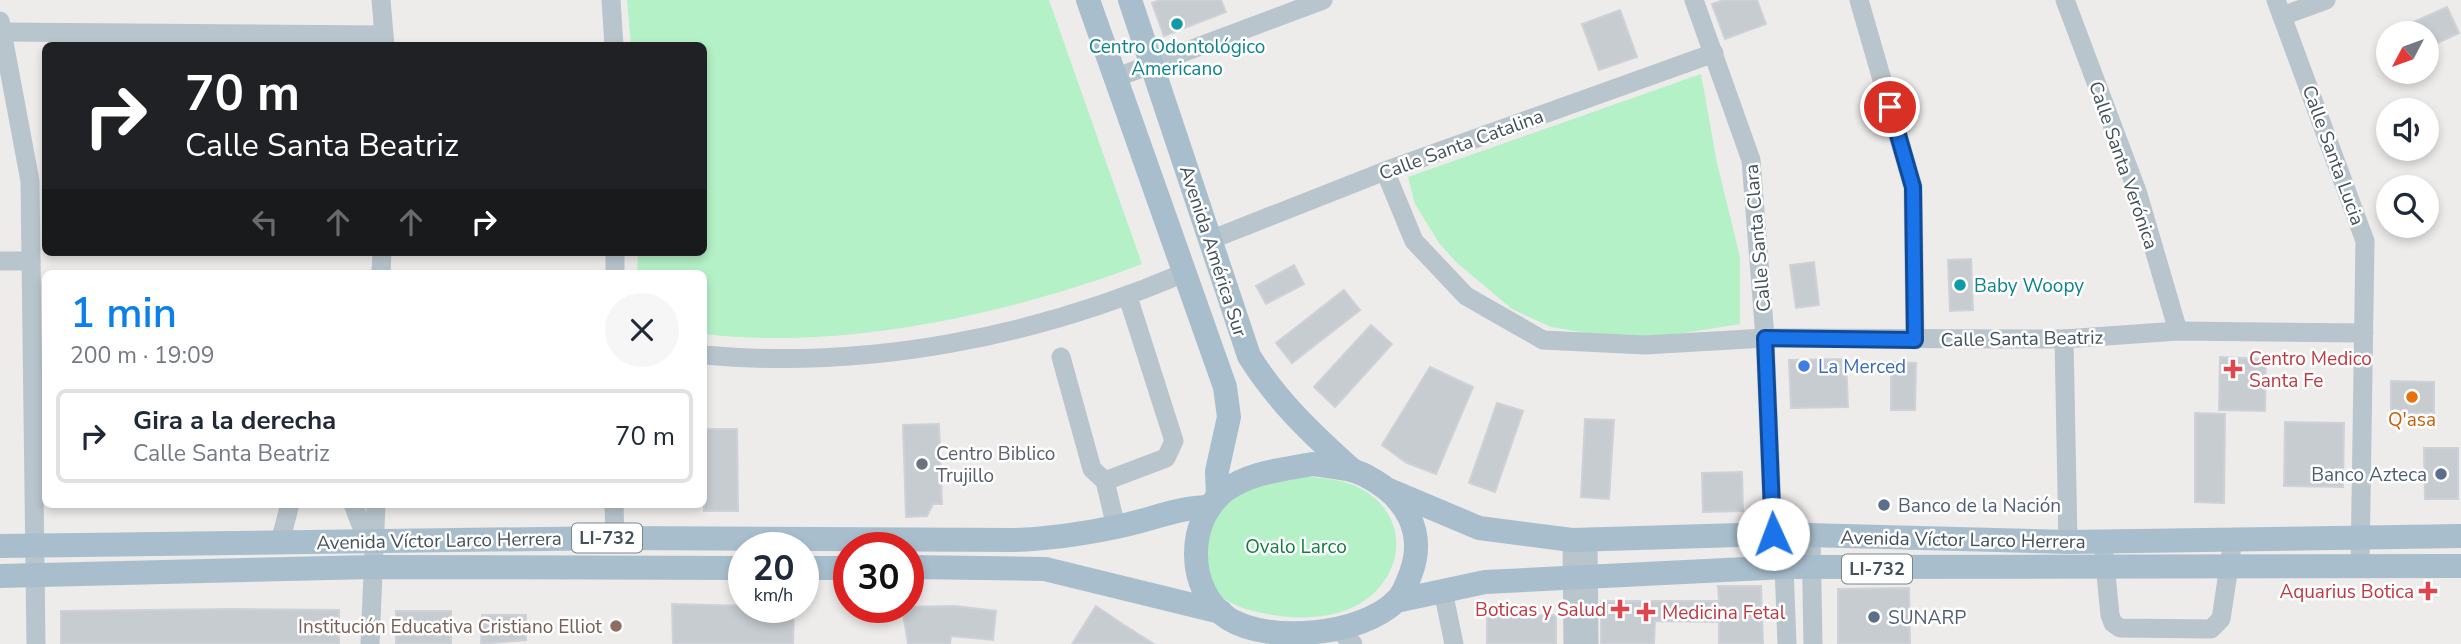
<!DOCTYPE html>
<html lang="es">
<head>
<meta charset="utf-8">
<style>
  body { margin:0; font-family:"Nunito Sans",sans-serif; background:#f6f6f7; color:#1f2937; height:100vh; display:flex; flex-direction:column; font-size:26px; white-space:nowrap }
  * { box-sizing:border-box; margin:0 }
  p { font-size:23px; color:#747a83 }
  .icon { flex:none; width:38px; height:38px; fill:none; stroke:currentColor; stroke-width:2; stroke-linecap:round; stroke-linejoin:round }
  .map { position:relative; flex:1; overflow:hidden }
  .details { position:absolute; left:42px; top:270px; width:665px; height:238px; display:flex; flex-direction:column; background:#fff; border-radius:10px; box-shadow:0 4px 10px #0003 }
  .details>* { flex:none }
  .hud { position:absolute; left:42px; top:42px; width:665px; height:214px; border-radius:10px; box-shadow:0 4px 10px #0003; background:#202124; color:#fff; overflow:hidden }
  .needle { width:46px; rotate:229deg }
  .tools { position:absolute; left:2376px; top:21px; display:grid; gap:14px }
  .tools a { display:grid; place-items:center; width:63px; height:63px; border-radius:50%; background:#fff; box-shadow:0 4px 10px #0003; font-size:35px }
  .speed { position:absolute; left:728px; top:532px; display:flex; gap:14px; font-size:35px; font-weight:700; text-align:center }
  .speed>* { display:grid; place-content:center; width:91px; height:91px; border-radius:50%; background:#fff; box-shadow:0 4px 10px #0003; line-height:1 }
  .speed small { font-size:18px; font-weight:400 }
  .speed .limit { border:10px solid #d22; background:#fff; color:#111 }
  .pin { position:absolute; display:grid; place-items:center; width:60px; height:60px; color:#fff; margin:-30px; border:4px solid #fff; border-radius:50%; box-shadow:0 2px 7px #0007 }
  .me { position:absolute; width:77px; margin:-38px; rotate:358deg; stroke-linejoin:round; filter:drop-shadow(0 0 5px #0008) }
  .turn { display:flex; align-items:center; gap:24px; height:147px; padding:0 28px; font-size:32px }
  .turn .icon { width:91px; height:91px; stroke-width:2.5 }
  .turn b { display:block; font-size:49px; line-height:60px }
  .lanes { display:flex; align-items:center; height:66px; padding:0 28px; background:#0003; justify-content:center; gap:35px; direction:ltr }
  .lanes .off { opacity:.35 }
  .round { display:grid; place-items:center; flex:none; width:74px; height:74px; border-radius:37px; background:#f6f6f7 }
  .overview { display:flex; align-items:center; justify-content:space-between; height:119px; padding:0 28px }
  h1 { font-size:42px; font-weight:600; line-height:52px; color:#0c80e8 }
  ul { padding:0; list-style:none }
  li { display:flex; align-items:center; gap:21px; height:94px; margin:0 14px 10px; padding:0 14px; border:4px solid #e0e1e3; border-radius:10px }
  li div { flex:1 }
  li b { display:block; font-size:26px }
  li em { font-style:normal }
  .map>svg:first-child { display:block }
  .green { fill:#b4f1c6 }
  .building { fill:#c7ccd1; stroke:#ced2d8; stroke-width:2 }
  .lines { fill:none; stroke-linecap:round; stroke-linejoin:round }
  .minor { stroke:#b8c5cc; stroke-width:19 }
  .major { stroke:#a8becd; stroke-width:24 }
  .route-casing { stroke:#114b97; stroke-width:18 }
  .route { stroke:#1a73e8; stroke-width:12 }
  .culture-dot { fill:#0f9aa8; stroke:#fff; stroke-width:2.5 }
  .shop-dot { fill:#3f7fe0; stroke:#fff; stroke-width:2.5 }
  .health-dot { fill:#e0444e; stroke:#fff; stroke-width:2.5 }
  .food-dot { fill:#e8710a; stroke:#fff; stroke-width:2.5 }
  .worship-dot { fill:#6b7280; stroke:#fff; stroke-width:2.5 }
  .service-dot { fill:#5c6f8a; stroke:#fff; stroke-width:2.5 }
  .education-dot { fill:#8d6e63; stroke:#fff; stroke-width:2.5 }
  .labels { text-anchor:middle; stroke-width:5; stroke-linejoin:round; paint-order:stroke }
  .shield { fill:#fff; stroke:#7b858c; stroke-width:2 }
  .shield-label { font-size:18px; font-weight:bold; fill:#43515a }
  .culture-label { font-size:19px; fill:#0d838f; stroke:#fff }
  .street-label { font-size:19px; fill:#43515a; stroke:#fff }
  .health-label { font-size:19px; fill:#be3a42; stroke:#fff; text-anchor:start }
  .shop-label { font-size:19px; fill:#366cbe; stroke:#fff; text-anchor:start }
  .food-label { font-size:19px; fill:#c56008; stroke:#fff }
  .worship-label { font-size:19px; fill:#5b616d; stroke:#fff; text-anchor:start }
  .service-label { font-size:19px; fill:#4e5e75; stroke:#fff; text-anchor:start }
  .park-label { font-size:19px; fill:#107f3d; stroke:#fff }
  .education-label { font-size:19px; fill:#785e54; stroke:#fff; text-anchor:end }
</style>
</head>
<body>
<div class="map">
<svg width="2461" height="644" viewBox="0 0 2461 644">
  <rect width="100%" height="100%" fill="#eeebeb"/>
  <g class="green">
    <path d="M 627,0 L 1049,0 L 1142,264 C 1014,313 841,351 704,334 L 704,273 L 637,273 L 638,252 L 704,252 L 704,46 L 631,45 Z"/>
    <path d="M 1701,74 L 1717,163 L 1740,257 L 1740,324 L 1634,341 L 1551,327 L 1512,309 L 1456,262 L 1439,243 L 1415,204 L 1408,177 Z"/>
    <path d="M 1306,476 C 1321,478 1338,479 1353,485 C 1419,513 1405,592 1341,612 C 1310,621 1278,618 1246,609 C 1230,604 1207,591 1202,573 C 1198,557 1201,536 1201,519 L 1251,482 Z"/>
  </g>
  <g class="building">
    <path d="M 1160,0 L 1221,0 L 1226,12 L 1164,36 L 1152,3 Z"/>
    <path d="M 1724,0 L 1757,0 L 1766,24 L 1725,39 L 1712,4 Z"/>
    <path d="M 2447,7 L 2459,33 L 2427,48 L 2427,33 L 2389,33 Z"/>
    <path d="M 1620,10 L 1637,57 L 1599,70 L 1582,24 Z"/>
    <path d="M 1971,259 L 1973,310 L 1950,311 L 1948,260 Z"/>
    <path d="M 1814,262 L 1819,305 L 1796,308 L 1790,265 Z"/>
    <path d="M 1294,265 L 1304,284 L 1266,304 L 1256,286 Z"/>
    <path d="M 1344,290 L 1360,310 L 1292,363 L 1276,343 Z"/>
    <path d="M 1371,325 L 1392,344 L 1335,407 L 1314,387 Z"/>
    <path d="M 2220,357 L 2266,359 L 2265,411 L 2219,410 Z"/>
    <path d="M 1846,359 L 1848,407 L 1791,408 L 1789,360 Z"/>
    <path d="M 1891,362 L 1916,363 L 1915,410 L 1891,410 Z"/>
    <path d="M 1430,367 L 1473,387 L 1436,474 L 1407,463 L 1382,445 Z"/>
    <path d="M 2391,381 L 2434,382 L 2434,413 L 2391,413 Z"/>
    <path d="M 1497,403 L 1523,411 L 1495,492 L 1469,483 Z"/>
    <path d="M 2195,413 L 2225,414 L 2224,503 L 2195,502 Z"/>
    <path d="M 1585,419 L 1614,420 L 1609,499 L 1581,497 Z"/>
    <path d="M 2285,422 L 2344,423 L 2343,487 L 2284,486 Z"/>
    <path d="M 939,424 L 942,504 L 933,504 L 927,516 L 906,517 L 903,425 Z"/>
    <path d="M 704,429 L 737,429 L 738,511 L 704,511 Z"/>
    <path d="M 2424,448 L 2458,448 L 2458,499 L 2425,499 Z"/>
    <path d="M 1742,472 L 1743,511 L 1703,512 L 1702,473 Z"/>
    <path d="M 1718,586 L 1761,586 L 1763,644 L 1719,644 L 1719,622 L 1655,621 L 1654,644 L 1601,644 L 1601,601 L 1719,601 Z"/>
    <path d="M 1909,588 L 1910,644 L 1838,644 L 1838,589 Z"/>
    <path d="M 672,604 L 794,607 L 793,644 L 673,644 Z"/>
    <path d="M 954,606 L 996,611 L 993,640 L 951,636 L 950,644 L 908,644 L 902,607 Z"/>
    <path d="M 1096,606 L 1124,625 L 1154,644 L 1072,644 Z"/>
    <path d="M 232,609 L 339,610 L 339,644 L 61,644 L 61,611 Z"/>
    <rect x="396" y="611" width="55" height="33"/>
    <path d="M 482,615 L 526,615 L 526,640 L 481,644 Z"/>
    <path d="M 1556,615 L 1556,644 L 1487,644 L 1487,617 Z"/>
  </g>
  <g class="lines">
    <g class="minor">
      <path d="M 381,0 L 385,46"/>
      <path d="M 611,0 L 614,46"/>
      <path d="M 1694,0 L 1751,160 L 1765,338 L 1773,534 L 1784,567 L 1787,644"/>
      <path d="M 1859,0 L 1913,187 L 1915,340"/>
      <path d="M 2065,0 L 2137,191 L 2178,331"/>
      <path d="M 2276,0 L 2365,241 L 2360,567"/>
      <path d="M 2282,16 L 2326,0"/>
      <path d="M 0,21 L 30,181 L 36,644"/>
      <path d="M 2,32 L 384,35"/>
      <path d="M 1115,78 L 1323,0"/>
      <path d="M 1385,171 L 1414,241 L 1466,296 L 1543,340 L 1645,345 L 1765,338 L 2064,339 L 2178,331 L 2364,333"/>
      <path d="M 1210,240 L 1385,171 L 1714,53"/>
      <path d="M 0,261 L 31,261"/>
      <path d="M 381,273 L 382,252"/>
      <path d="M 615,273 L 615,252"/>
      <path d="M 2064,339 L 2068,542"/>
      <path d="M 704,355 C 868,370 1035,337 1186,272"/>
      <path d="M 1061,357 L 1092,469 L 1105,481 L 1166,458 L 1174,441 L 1128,297"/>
      <path d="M 1105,481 L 1116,527"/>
      <path d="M 353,504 L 367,541"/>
      <path d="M 614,504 L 615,538"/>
      <path d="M 1811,535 L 1813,644"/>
      <path d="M 1588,539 L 1589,644"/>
      <path d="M 1572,540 L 1573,644"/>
      <path d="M 280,542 L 290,504"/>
      <path d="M 2104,554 L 2110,615 L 2113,623 L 2120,628 L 2211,629 L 2221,619 L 2233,540"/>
      <path d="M 1443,591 L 1454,644"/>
      <path d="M 1338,629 L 1353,644"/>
      <path d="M 370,644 L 376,504"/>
    </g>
    <g class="major">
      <path d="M 1088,0 L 1225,387 L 1229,417 L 1217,471 L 1218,497"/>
      <path d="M 1130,0 L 1249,356 C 1277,401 1312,434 1351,469"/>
      <path d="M 1312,464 C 1331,467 1351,467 1368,477 C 1406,497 1426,532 1411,573 C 1408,581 1403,595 1396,601 C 1362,635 1270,644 1229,619 C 1186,593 1185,519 1226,490 C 1251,472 1282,470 1312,464 Z"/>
      <path d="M 1389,490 L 1479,528 L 1572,540 L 1773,534 L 2068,542 L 2461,536"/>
      <path d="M 0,546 L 615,538 L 1014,540 C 1048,539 1082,534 1116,527 C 1148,521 1177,507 1210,507"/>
      <path d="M 908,567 L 1045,569 L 1221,612"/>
      <path d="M 803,568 L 849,568"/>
      <path d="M 0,576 L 372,567 L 744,568"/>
      <path d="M 1396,601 L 1485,582 L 1784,567 L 2461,566"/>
    </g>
  </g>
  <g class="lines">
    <defs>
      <path id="route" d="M 1773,534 L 1765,338 L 1915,340 L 1913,187 L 1890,107"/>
    </defs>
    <use href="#route" class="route-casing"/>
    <use href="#route" class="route"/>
  </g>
  <g class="culture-dot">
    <circle cx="1177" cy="24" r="7"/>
    <circle cx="1960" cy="285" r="7"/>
  </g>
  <circle class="shop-dot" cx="1804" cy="366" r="7"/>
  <g class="health-dot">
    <path d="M2229.5 358.5h7v7h7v7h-7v7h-7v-7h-7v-7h7z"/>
    <path d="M2424.5 580.5h7v7h7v7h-7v7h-7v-7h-7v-7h7z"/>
    <path d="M1616.5 598.5h7v7h7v7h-7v7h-7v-7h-7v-7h7z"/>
    <path d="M1642.5 601.5h7v7h7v7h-7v7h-7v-7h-7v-7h7z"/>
  </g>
  <circle class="food-dot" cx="2412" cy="397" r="7"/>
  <circle class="worship-dot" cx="922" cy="464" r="7"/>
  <g class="service-dot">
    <circle cx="2441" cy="474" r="7"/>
    <circle cx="1884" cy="505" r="7"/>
    <circle cx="1874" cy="617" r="7"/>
  </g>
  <circle class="education-dot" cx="616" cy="626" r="7"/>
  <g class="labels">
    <g class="shield">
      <rect x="572" y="523.5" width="70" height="29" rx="5"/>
      <rect x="1842" y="554.5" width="70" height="29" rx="5"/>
    </g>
    <g class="shield-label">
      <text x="607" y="544">LI-732</text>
      <text x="1877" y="575">LI-732</text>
    </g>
    <g class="culture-label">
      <text x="1177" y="53">Centro Odontológico<tspan x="1177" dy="22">Americano</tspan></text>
      <text x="1974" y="292" text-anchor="start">Baby Woopy</text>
    </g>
    <g class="street-label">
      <text transform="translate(1461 144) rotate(-20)" y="7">Calle Santa Catalina</text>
      <text transform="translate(2334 155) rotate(70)" y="7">Calle Santa Lucia</text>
      <text transform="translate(2124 165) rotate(71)" y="7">Calle Santa Verónica</text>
      <text transform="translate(1757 238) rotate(-95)" y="7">Calle Santa Clara</text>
      <text transform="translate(1214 251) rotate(72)" y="7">Avenida América Sur</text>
      <text transform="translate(2022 338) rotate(-1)" y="7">Calle Santa Beatriz</text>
      <text transform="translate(1963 539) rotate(1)" y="7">Avenida Víctor Larco Herrera</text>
      <text transform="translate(439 540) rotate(-1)" y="7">Avenida Víctor Larco Herrera</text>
    </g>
    <g class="health-label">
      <text x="2249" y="365">Centro Medico<tspan x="2249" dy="22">Santa Fe</tspan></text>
      <text x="2414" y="598" text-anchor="end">Aquarius Botica</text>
      <text x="1606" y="616" text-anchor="end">Boticas y Salud</text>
      <text x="1662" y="619">Medicina Fetal</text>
    </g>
    <g class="shop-label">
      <text x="1818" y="373">La Merced</text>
    </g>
    <g class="food-label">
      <text x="2412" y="426">Q'asa</text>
    </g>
    <g class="worship-label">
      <text x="936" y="460">Centro Biblico<tspan x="936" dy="22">Trujillo</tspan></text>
    </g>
    <g class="service-label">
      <text x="2427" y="481" text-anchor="end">Banco Azteca</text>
      <text x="1898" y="512">Banco de la Nación</text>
      <text x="1888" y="624">SUNARP</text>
    </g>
    <g class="park-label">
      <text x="1296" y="553">Ovalo Larco</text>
    </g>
    <g class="education-label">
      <text x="602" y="633">Institución Educativa Cristiano Elliot</text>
    </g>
  </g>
</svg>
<div class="tools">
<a><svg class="needle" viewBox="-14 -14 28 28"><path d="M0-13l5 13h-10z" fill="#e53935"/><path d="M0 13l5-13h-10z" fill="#747a83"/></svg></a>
<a><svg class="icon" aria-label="sound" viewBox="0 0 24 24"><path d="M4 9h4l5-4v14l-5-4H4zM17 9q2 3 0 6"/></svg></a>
<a><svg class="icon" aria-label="search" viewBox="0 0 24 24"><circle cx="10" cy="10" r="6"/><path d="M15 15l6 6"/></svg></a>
</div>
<div class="speed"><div>20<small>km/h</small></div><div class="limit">30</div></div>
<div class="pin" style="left:1890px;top:107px;background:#d93025"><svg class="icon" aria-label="arrive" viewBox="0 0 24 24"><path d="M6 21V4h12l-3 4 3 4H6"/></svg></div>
<svg class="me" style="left:1773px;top:534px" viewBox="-20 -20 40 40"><circle r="19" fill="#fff"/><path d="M0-13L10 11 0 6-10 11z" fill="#1a73e8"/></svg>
<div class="hud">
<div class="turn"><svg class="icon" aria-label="right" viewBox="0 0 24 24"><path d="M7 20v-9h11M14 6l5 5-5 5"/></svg><div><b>70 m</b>Calle Santa Beatriz</div></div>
<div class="lanes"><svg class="icon off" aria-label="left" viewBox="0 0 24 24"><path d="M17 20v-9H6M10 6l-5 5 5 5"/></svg><svg class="icon off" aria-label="ahead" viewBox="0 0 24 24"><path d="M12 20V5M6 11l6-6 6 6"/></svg><svg class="icon off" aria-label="ahead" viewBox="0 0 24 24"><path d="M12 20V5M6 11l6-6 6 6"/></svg><svg class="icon" aria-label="right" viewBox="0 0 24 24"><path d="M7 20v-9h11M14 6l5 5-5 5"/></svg></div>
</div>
<section class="details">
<div class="overview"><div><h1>1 min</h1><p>200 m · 19:09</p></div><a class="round"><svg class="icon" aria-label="close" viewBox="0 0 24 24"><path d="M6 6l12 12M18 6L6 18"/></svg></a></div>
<ul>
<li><svg class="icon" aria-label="right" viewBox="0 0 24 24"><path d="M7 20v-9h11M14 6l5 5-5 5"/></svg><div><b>Gira a la derecha</b><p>Calle Santa Beatriz</p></div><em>70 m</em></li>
</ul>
</section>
</div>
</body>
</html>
